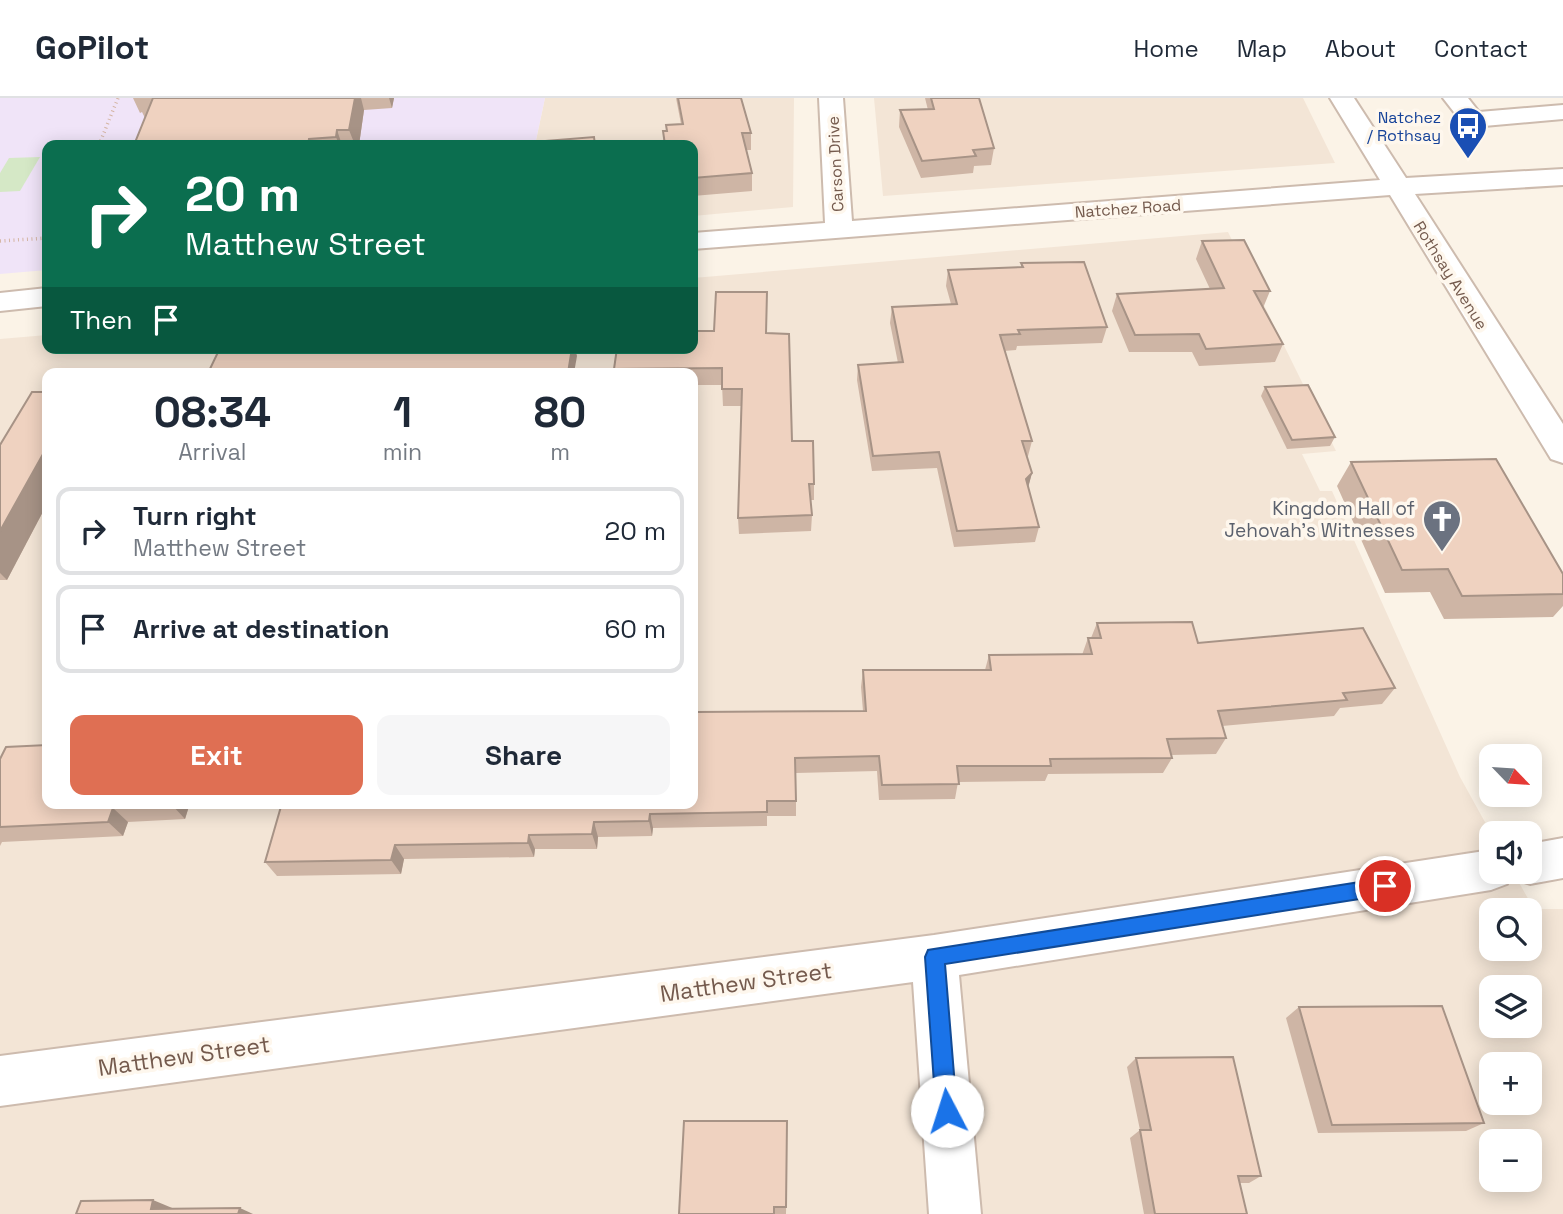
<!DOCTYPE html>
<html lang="en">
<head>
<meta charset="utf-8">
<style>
  body { margin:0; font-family:"Space Grotesk",sans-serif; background:#f6f6f7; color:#1f2937; height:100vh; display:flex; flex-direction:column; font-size:26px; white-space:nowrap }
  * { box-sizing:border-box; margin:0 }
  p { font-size:23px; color:#747a83 }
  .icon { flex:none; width:38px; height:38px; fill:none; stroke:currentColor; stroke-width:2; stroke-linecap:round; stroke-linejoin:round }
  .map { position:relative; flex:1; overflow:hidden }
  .sheet { position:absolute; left:42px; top:270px; width:656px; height:441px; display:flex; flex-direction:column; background:#fff; border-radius:14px; box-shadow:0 4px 18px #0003 }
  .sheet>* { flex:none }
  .hud { position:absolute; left:42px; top:42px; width:656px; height:214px; border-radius:14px; box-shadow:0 4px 18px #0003; background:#0b6e4f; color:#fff; overflow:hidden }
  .needle { width:46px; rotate:115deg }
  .tools { position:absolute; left:1479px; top:646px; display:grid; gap:14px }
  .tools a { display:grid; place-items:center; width:63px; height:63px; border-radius:14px; background:#fff; box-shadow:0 4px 18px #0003; font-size:35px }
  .pin { position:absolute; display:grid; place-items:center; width:60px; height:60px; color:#fff; margin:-30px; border:4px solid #fff; border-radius:50%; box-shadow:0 2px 7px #0007 }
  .me { position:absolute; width:77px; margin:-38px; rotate:355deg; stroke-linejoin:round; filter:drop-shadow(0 0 5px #0008) }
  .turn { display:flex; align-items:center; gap:24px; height:147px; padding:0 28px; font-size:32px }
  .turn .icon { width:91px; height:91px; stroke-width:2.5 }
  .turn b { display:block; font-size:49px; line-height:60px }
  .then { display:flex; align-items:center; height:66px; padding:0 28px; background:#0003; gap:14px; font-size:26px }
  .eta { display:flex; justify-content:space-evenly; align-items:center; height:119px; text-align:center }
  .eta b { font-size:42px; font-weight:800; line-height:49px }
  .cta { display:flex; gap:14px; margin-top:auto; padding:14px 28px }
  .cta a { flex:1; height:80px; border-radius:14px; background:#df6f53; color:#fff; font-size:28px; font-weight:800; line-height:80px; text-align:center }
  .cta a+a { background:#f6f6f7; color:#1f2937 }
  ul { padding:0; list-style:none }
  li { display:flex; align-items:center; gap:21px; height:88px; margin:0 14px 10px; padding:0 14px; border:4px solid #e0e1e3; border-radius:14px }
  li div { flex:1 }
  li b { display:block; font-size:26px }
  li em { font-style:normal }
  header { display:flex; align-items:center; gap:42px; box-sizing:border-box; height:98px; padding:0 35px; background:#fff; border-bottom:2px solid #e0e1e3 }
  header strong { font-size:33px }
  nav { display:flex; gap:38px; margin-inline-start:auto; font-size:24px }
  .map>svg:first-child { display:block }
  .residential { fill:#f3e5d6; fill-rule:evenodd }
  .education { fill:#f0e4f8 }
  .green { fill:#d5e8c6 }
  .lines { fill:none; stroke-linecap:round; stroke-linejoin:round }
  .minor-casing { stroke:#cdbbae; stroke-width:4 }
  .path { stroke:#d4b5a3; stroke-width:3.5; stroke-dasharray:1 3.5; stroke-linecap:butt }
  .minor { fill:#fff; fill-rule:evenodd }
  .wall { fill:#ceb5a5 }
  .shaded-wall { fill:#a79386 }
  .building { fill:#efd2c0; stroke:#a79386; stroke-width:2 }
  .route { fill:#1a73e8; stroke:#114b97; stroke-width:2 }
  .labels { text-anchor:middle; stroke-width:7; stroke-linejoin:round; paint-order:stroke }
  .far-transit-label { font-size:16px; fill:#164399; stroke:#fef7ed; text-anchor:end }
  .far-street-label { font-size:16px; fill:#745a4d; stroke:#fef7ed }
  .worship-label { font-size:19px; fill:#5b616d; stroke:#fef7ed; text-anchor:end }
  .near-street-label { font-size:23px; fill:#745a4d; stroke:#fef7ed }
</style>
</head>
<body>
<header>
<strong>GoPilot</strong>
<nav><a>Home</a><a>Map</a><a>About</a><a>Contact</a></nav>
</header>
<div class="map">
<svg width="1563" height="1116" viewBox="0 0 1563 1116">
  <rect width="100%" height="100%" fill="#fbf3e7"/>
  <g class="residential">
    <path d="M 545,0 L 794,0 L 793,109 L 693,118 L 693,47 L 535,47 Z"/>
    <path d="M 874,0 L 1303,0 L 1335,65 L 883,98 Z"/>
    <path d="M 1228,134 L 1336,353 L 1302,356 L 1320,393 L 1332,393 L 1460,679 L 1491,735 L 1491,774 L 1513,774 L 1534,811 L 1563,811 L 1563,1116 L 0,1116 L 0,241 L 47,237 L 47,250 L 693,250 L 693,180 ZM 47,275 L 693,275 L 693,705 L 47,705 ZM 1491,812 L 1530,812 L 1530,850 L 1491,850 ZM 1491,889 L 1530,889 L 1530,928 L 1491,928 ZM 1491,966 L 1530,966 L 1530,1004 L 1491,1004 ZM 1491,1043 L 1530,1043 L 1530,1082 L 1491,1082 Z"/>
  </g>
  <path class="education" d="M 0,0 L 545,0 L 535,47 L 47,47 L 47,172 L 0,176 Z"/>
  <path class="green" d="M 40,59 L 20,93 L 0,94 L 0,75 L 9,60 Z"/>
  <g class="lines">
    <defs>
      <g id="minor">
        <path d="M 819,0 L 843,0 L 852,123 L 1380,82 L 1330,0 L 1354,0 L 1406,80 L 1563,71 L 1563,87 L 1415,96 L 1563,326 L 1563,365 L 1551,361 L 1390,97 L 693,151 L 693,135 L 825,125 Z"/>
        <path d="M 1443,0 L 1468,0 L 1479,14 L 1563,7 L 1563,21 L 1473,29 L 1464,27 Z"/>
        <path d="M 47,190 L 47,208 L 0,213 L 0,195 Z"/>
        <path d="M 1563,740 L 1563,780 L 1530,786 L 1514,780 L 1512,774 L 1507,786 L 1491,792 L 959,877 L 981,1116 L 929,1116 L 913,884 L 0,1008 L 0,958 L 934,837 L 1491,752 L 1491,774 L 1530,774 L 1530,746 Z"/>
      </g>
    </defs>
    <use href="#minor" class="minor-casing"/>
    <g class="path">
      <path d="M 99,47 L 118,0"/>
      <path d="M 0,143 L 47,140"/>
    </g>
    <use href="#minor" class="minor"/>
  </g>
  <g class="wall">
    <path d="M 133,0 L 394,0 L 392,10 L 364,12 L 359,47 L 134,47 L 145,20 L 142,14 L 140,15 Z"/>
    <path d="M 676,0 L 741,0 L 751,35 L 751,52 L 746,52 L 752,75 L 752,93 L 693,98 L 693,47 L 664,47 L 663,33 L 667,33 L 666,27 L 681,26 Z"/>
    <path d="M 925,0 L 979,0 L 994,50 L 991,67 L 974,68 L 973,75 L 921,80 L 899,29 L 900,12 L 928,12 Z"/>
    <path d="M 1202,143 L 1270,193 L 1263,210 L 1283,246 L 1275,264 L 1199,268 L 1192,254 L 1129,254 L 1112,213 L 1117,196 L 1210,191 L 1196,161 Z"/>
    <path d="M 1021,165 L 1107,229 L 1102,245 L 1017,248 L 1016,252 L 1004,253 L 1032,343 L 1028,358 L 1026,358 L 1032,375 L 1028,389 L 1039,429 L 1035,444 L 954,449 L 937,370 L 872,373 L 857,282 L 858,267 L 898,265 L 890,225 L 892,209 L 951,206 L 946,188 L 948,172 L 1021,169 Z"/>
    <path d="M 767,235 L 792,343 L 814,386 L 814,402 L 810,402 L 812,417 L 811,433 L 739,436 L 738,420 L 741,308 L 723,308 L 722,287 L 693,287 L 693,275 L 615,275 L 614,271 Z"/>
    <path d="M 1265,289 L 1335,339 L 1330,348 L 1287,351 L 1261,298 Z"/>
    <path d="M 47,294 L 47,406 L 7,482 L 0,482 L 0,347 Z"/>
    <path d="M 1351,364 L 1563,476 L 1563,508 L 1553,519 L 1444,521 L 1430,494 L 1385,495 L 1337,388 Z"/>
    <path d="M 1097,525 L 1198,545 L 1395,590 L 1382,606 L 1340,610 L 1334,618 L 1222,628 L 1226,640 L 1216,656 L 1171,657 L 1172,660 L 1163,675 L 1048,676 L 1045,683 L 958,684 L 955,701 L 879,702 L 877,673 L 796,675 L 796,718 L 767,718 L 767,728 L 653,730 L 652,738 L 598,739 L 597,751 L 535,751 L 534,759 L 404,761 L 401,776 L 277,778 L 265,764 L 863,613 L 861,589 L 863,572 L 985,572 L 989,557 L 1082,557 L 1088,540 L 1091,540 Z"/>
    <path d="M 0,661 L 47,705 L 190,705 L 185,721 L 128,724 L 123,738 L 2,744 L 0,748 Z"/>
    <path d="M 1299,909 L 1484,1025 L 1466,1033 L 1318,1035 L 1286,920 Z"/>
    <path d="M 1136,960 L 1261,1078 L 1249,1085 L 1240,1085 L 1247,1116 L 1144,1116 L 1130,1040 L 1140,1032 L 1127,969 Z"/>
    <path d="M 787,1023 L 786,1116 L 679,1116 Z"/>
  </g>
  <g class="shaded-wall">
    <path d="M 355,0 L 361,0 L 364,12 L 359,47 L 355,47 L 349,32 Z"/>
    <path d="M 389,0 L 394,0 L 392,10 Z"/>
    <path d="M 337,32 L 342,47 L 339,47 L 336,39 Z"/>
    <path d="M 302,250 L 312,250 L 315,256 L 301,255 Z"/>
    <path d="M 572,250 L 575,250 L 577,258 L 574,275 L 568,275 Z"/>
    <path d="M 47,349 L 47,406 L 7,482 L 0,475 L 0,433 Z"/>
    <path d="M 1032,375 L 1028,390 L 1026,381 Z"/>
    <path d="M 173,705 L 190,705 L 185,721 L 172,707 Z"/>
    <path d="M 113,710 L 128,724 L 123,738 L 108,724 Z"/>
    <path d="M 650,716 L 653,730 L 652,738 L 649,723 Z"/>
    <path d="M 594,724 L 598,739 L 597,751 L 592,736 Z"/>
    <path d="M 529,737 L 535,751 L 534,759 L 528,745 Z"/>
    <path d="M 395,747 L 404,761 L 401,776 L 391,762 Z"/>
    <path d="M 153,1102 L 177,1112 L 151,1111 Z"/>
    <path d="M 240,1110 L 253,1116 L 238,1116 Z"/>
  </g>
  <g class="building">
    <path d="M 153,0 L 355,0 L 349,32 L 337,32 L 336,39 L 309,41 L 308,47 L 134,47 Z"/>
    <path d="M 678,0 L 741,0 L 751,35 L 742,35 L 752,75 L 693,80 L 693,47 L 665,47 L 663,33 L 667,33 L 666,27 L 683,26 Z"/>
    <path d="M 931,0 L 979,0 L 994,50 L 973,52 L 976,58 L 922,63 L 900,12 L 934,11 Z"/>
    <path d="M 594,39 L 595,47 L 535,47 L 534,44 Z"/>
    <path d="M 1244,142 L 1270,193 L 1254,193 L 1283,246 L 1206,251 L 1199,236 L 1135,237 L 1117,196 L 1224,190 L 1202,143 Z"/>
    <path d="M 1084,164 L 1107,229 L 1018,232 L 1020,236 L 1000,237 L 1032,343 L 1022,343 L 1032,375 L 1026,381 L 1039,429 L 957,433 L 939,354 L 873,358 L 858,267 L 903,264 L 892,209 L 957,206 L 948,172 L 1023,169 L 1021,165 Z"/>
    <path d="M 716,194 L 767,194 L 766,235 L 789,236 L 792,343 L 813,343 L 814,386 L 809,386 L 812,417 L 738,420 L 742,291 L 722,291 L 722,270 L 614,271 L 617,250 L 693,250 L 693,233 L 714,233 Z"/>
    <path d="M 220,250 L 302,250 L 301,255 L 415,255 L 416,250 L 572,250 L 568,275 L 208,275 Z"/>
    <path d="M 1308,287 L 1335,339 L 1292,342 L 1265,289 Z"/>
    <path d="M 32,294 L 47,294 L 47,349 L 0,433 L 0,347 Z"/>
    <path d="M 1496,361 L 1563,476 L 1563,496 L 1462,498 L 1448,471 L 1402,472 L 1351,364 Z"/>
    <path d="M 1192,524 L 1198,545 L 1363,530 L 1395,590 L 1343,595 L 1347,602 L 1218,613 L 1226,640 L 1167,641 L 1172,660 L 1050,661 L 1051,668 L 957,668 L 959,686 L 882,687 L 879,658 L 795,660 L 796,703 L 767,703 L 767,714 L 650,716 L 649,723 L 594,724 L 592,736 L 529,737 L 528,745 L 395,747 L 391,762 L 265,764 L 282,705 L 693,705 L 693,633 L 696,633 L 697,614 L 866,613 L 863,572 L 991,572 L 989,557 L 1092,556 L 1088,540 L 1101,540 L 1097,525 Z"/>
    <path d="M 47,647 L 47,705 L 173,705 L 172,707 L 113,710 L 108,724 L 0,729 L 0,661 L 6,649 Z"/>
    <path d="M 1442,908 L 1484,1025 L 1332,1027 L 1299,909 Z"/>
    <path d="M 1233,959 L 1261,1078 L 1238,1078 L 1247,1116 L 1155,1116 L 1140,1032 L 1151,1032 L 1136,960 Z"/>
    <path d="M 684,1023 L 787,1023 L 786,1109 L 774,1109 L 774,1116 L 679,1116 Z"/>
    <path d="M 153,1102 L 151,1111 L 240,1110 L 238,1116 L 76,1116 L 81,1103 Z"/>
  </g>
  <path class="route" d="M 1385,780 L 1391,782 L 1394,788 L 1391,794 L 1385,797 L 945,866 L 957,1013 L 954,1020 L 947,1023 L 939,1020 L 936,1013 L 925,859 L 928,852 Z"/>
  <defs>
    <symbol id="bus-pin" viewBox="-11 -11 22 30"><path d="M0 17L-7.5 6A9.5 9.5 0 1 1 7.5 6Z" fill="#1a4fb4" stroke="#fef7ed"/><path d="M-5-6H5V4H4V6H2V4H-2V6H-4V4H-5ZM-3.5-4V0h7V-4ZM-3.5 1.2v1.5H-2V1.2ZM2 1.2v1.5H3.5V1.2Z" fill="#fff"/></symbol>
    <symbol id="church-pin" viewBox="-11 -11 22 30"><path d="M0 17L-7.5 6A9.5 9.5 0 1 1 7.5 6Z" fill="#6b7280" stroke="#fef7ed"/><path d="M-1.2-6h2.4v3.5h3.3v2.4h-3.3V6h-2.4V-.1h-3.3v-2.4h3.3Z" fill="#fff"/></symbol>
  </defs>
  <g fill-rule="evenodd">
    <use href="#bus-pin" x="1446" y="6" width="44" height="60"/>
    <use href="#church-pin" x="1420" y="399" width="44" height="60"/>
  </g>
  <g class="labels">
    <g class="far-transit-label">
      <text x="1441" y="25">Natchez<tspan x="1441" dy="18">/ Rothsay</tspan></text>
    </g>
    <g class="far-street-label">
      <text transform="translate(835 66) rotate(-93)" y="6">Carson Drive</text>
      <text transform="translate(1128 110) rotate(-4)" y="6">Natchez Road</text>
      <text transform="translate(1451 177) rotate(58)" y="6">Rothsay Avenue</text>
    </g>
    <g class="worship-label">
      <text x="1415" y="417">Kingdom Hall of<tspan x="1415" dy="22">Jehovah's Witnesses</tspan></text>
    </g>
    <g class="near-street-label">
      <text transform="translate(746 884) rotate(-8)" y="8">Matthew Street</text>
      <text transform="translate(184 958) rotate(-8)" y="8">Matthew Street</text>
    </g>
  </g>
</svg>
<div class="tools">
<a><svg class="needle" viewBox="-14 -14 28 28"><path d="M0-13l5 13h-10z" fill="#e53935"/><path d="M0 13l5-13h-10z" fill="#747a83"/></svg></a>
<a><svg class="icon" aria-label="sound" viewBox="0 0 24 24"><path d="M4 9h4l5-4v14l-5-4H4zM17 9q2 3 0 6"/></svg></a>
<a><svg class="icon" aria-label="search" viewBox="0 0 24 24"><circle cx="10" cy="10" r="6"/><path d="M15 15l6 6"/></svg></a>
<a><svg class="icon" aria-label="layers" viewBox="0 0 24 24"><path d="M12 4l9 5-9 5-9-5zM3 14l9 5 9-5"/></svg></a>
<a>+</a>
<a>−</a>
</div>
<div class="pin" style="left:1385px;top:788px;background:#d93025"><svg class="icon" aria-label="arrive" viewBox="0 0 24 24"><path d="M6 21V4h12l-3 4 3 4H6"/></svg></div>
<svg class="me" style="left:947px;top:1013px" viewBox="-20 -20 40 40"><circle r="19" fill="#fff"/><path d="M0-13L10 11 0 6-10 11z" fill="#1a73e8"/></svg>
<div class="hud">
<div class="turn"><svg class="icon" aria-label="right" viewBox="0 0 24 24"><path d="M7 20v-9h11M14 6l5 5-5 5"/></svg><div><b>20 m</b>Matthew Street</div></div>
<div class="then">Then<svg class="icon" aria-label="arrive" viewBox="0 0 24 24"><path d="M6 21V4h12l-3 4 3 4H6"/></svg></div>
</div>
<section class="sheet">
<div class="eta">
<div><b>08:34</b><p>Arrival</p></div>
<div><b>1</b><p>min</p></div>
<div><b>80</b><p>m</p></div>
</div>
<ul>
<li><svg class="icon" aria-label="right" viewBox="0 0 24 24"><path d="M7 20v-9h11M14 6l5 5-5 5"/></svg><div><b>Turn right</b><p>Matthew Street</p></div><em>20 m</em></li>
<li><svg class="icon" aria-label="arrive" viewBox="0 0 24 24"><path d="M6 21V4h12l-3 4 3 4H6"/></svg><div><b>Arrive at destination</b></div><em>60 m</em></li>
</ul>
<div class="cta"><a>Exit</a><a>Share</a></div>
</section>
</div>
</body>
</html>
